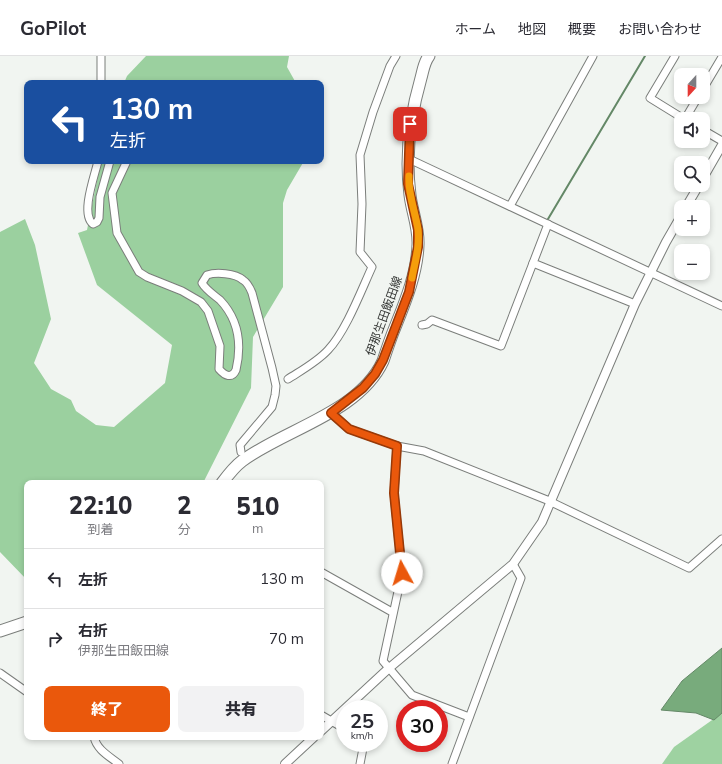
<!DOCTYPE html>
<html lang="ja">
<head>
<meta charset="utf-8">
<style>
  body { margin:0; font-family:Mulish,"Noto Sans JP",sans-serif; background:#f2f2f3; color:#2b2b33; height:100vh; display:flex; flex-direction:column; font-size:15px; white-space:nowrap }
  * { box-sizing:border-box; margin:0 }
  p { font-size:13px; color:#7c7c81 }
  .icon { flex:none; width:22px; height:22px; fill:none; stroke:currentColor; stroke-width:2; stroke-linecap:round; stroke-linejoin:round }
  .map { position:relative; flex:1; overflow:hidden }
  .panel { position:absolute; left:24px; top:424px; width:300px; height:260px; display:flex; flex-direction:column; background:#fff; border-radius:8px; box-shadow:0 2px 6px #0003 }
  .panel>* { flex:none }
  .top-card { position:absolute; left:24px; top:24px; width:300px; height:84px; border-radius:8px; box-shadow:0 2px 6px #0003; background:#1a4fa0; color:#fff; overflow:hidden }
  .needle { width:26px; rotate:201deg }
  .buttons { position:absolute; left:674px; top:12px; display:grid; gap:8px }
  .buttons a { display:grid; place-items:center; width:36px; height:36px; border-radius:8px; background:#fff; box-shadow:0 2px 6px #0003; font-size:20px }
  .speed { position:absolute; left:336px; top:644px; display:flex; gap:8px; font-size:20px; font-weight:700; text-align:center }
  .speed>* { display:grid; place-content:center; width:52px; height:52px; border-radius:50%; background:#fff; box-shadow:0 2px 6px #0003; line-height:1 }
  .speed small { font-size:10px; font-weight:400 }
  .speed .limit { border:6px solid #d22; background:#fff; color:#111 }
  .pin { position:absolute; display:grid; place-items:center; width:34px; height:34px; color:#fff; margin:-17px; border-radius:8px; box-shadow:0 2px 6px #0006 }
  .me { position:absolute; width:44px; margin:-22px; rotate:354deg; stroke-linejoin:round; filter:drop-shadow(0 0 3px #0008) }
  .turn { display:flex; align-items:center; gap:14px; height:84px; padding:0 20px; font-size:18px }
  .turn .icon { width:52px; height:52px; stroke-width:2.5 }
  .turn b { display:block; font-size:28px; line-height:34px }
  .eta { display:flex; justify-content:space-evenly; align-items:center; height:68px; text-align:center }
  .eta b { font-size:24px; font-weight:800; line-height:28px }
  .button { display:flex; gap:8px; margin-top:auto; padding:8px 20px }
  .button a { flex:1; height:46px; border-radius:8px; background:#ea580c; color:#fff; font-size:16px; font-weight:800; line-height:46px; text-align:center }
  .button a+a { background:#f2f2f3; color:#2b2b33 }
  ul { padding:0; list-style:none }
  li { display:flex; align-items:center; gap:12px; height:60px; padding:0 20px; border-top:1px solid #e1e1e2 }
  li div { flex:1 }
  li b { display:block; font-size:15px }
  li em { font-style:normal }
  header { display:flex; align-items:center; gap:24px; box-sizing:border-box; height:56px; padding:0 20px; background:#fff; border-bottom:1px solid #e1e1e2 }
  header strong { font-size:19px }
  nav { display:flex; gap:22px; margin-inline-start:auto; font-size:14px }
  .map>svg:first-child { display:block }
  .green { fill:#9ed2a1 }
  .forest { fill:#9bd09f }
  .water { fill:#78ab7c; stroke:#648867 }
  .lines { fill:none; stroke-linecap:round; stroke-linejoin:round }
  .stream { stroke:#648867; stroke-width:2 }
  .minor-casing { stroke:#7b7e7b; stroke-width:9 }
  .tertiary-casing { stroke:#7b7e7b; stroke-width:10 }
  .primary-casing { stroke:#7b7e7b; stroke-width:13 }
  .minor { stroke:#fff; stroke-width:7 }
  .tertiary { stroke:#fff; stroke-width:8 }
  .primary { stroke:#fff; stroke-width:11 }
  .route-casing { stroke:#983908; stroke-width:10 }
  .route { stroke:#ea580c; stroke-width:7 }
  .slow { stroke:#f59e0b; stroke-width:7 }
  .labels { text-anchor:middle; stroke-width:3.5; stroke-linejoin:round; paint-order:stroke }
  .street-label { font-size:12px; fill:#353735; stroke:#f1f5f1 }
</style>
</head>
<body>
<header>
<strong>GoPilot</strong>
<nav><a>ホーム</a><a>地図</a><a>概要</a><a>お問い合わせ</a></nav>
</header>
<div class="map">
<svg width="722" height="708" viewBox="0 0 722 708">
  <rect width="100%" height="100%" fill="#f1f5f1"/>
  <path class="green" d="M 722,657 L 722,708 L 662,708 L 674,691 Z"/>
  <g class="forest">
    <path d="M 146,0 L 289,0 L 287,11 L 296,27 L 124,27 L 127,20 Z"/>
    <path d="M 101,105 L 304,105 L 287,134 L 283,147 L 283,231 L 253,281 L 251,332 L 203,427 L 27,427 L 27,524 L 0,496 L 0,176 L 25,163 L 35,189 L 51,263 L 34,307 L 51,333 L 71,344 L 76,355 L 96,369 L 114,371 L 165,327 L 172,289 L 97,229 L 78,177 L 87,174 Z"/>
  </g>
  <path class="water" d="M 722,592 L 722,657 L 714,664 L 696,657 L 661,654 L 682,625 Z"/>
  <g class="lines">
    <path class="stream" d="M 548,163 L 645,0"/>
    <defs>
      <g id="minor">
        <path d="M 675,0 L 650,42 L 684,63"/>
        <path d="M 101,27 L 101,0"/>
        <path d="M 703,33 L 722,1"/>
        <path d="M 685,63 L 698,41"/>
        <path d="M 703,74 L 722,85"/>
        <path d="M 409,103 L 722,250"/>
        <path d="M 98,105 C 95,119 80,158 93,168 L 97,166 L 99,162 L 100,141 L 110,105"/>
        <path d="M 127,105 L 112,137 L 117,177 L 139,216 L 147,221 L 182,235 L 201,246 L 208,255 L 220,290 L 219,313 C 225,320 232,323 236,314 C 242,288 239,264 220,244 C 214,239 206,234 202,227 L 207,219 C 216,216 235,217 243,224 C 248,227 250,232 252,237 L 272,312 L 276,330 L 275,339 L 272,351 L 240,389 L 241,396"/>
        <path d="M 510,150 L 593,0"/>
        <path d="M 548,168 L 533,207 L 635,248"/>
        <path d="M 422,269 L 427,268 L 432,264 L 501,290 L 533,207"/>
        <path d="M 288,323 C 302,314 317,306 328,294 C 346,275 361,235 372,211 L 360,196 L 362,148 L 360,99 L 373,56 L 390,10 L 396,0"/>
        <path d="M 331,357 L 349,373 L 397,390 L 424,395 L 547,444 L 689,512 L 722,483"/>
        <path d="M 397,390 L 394,437 L 402,517 L 383,605 L 412,639 L 469,661"/>
        <path d="M 321,516 L 392,556"/>
        <path d="M 0,617 L 27,636"/>
        <path d="M 321,659 L 345,673"/>
        <path d="M 94,681 C 97,694 109,700 119,708"/>
        <path d="M 360,708 L 364,687"/>
        <path d="M 452,708 L 521,522 L 513,508"/>
      </g>
      <g id="tertiary">
        <path d="M 703,122 L 722,89"/>
        <path d="M 686,151 L 699,129"/>
        <path d="M 321,675 L 388,613 L 513,508 L 542,466 L 635,248 L 666,186 L 681,160"/>
        <path d="M 285,708 L 314,681"/>
      </g>
      <g id="primary">
        <path d="M 222,427 C 228,419 234,411 242,405 C 285,373 359,357 383,305 C 386,296 389,287 392,279 C 403,251 417,220 418,189 C 419,172 412,156 410,139 C 405,100 410,60 421,22 C 423,15 424,6 429,0"/>
        <path d="M 0,575 L 27,566"/>
      </g>
    </defs>
    <use href="#minor" class="minor-casing"/>
    <use href="#tertiary" class="tertiary-casing"/>
    <use href="#primary" class="primary-casing"/>
    <use href="#minor" class="minor"/>
    <use href="#tertiary" class="tertiary"/>
    <use href="#primary" class="primary"/>
  </g>
  <g class="lines">
    <defs>
      <path id="route" d="M 402,517 L 394,437 L 397,390 L 349,373 L 331,357 L 363,332 L 375,318 L 383,304 L 409,236 L 418,191 L 418,174 L 408,128 L 410,68"/>
    </defs>
    <use href="#route" class="route-casing"/>
    <use href="#route" class="route"/>
    <path class="slow" d="M 409,120 C 408,139 415,155 418,173 C 420,190 415,206 412,222"/>
  </g>
  <g class="labels">
    <g class="street-label">
      <text transform="translate(384 260) rotate(-70)" y="4">伊那生田飯田線</text>
    </g>
  </g>
</svg>
<div class="buttons">
<a><svg class="needle" viewBox="-14 -14 28 28"><path d="M0-13l5 13h-10z" fill="#e53935"/><path d="M0 13l5-13h-10z" fill="#7c7c81"/></svg></a>
<a><svg class="icon" aria-label="sound" viewBox="0 0 24 24"><path d="M4 9h4l5-4v14l-5-4H4zM17 9q2 3 0 6"/></svg></a>
<a><svg class="icon" aria-label="search" viewBox="0 0 24 24"><circle cx="10" cy="10" r="6"/><path d="M15 15l6 6"/></svg></a>
<a>+</a>
<a>−</a>
</div>
<div class="speed"><div>25<small>km/h</small></div><div class="limit">30</div></div>
<div class="pin" style="left:410px;top:68px;background:#d93025"><svg class="icon" aria-label="arrive" viewBox="0 0 24 24"><path d="M6 21V4h12l-3 4 3 4H6"/></svg></div>
<svg class="me" style="left:402px;top:517px" viewBox="-20 -20 40 40"><circle r="19" fill="#fff"/><path d="M0-13L10 11 0 6-10 11z" fill="#ea580c"/></svg>
<div class="top-card">
<div class="turn"><svg class="icon" aria-label="left" viewBox="0 0 24 24"><path d="M17 20v-9H6M10 6l-5 5 5 5"/></svg><div><b>130 m</b>左折</div></div>
</div>
<section class="panel">
<div class="eta">
<div><b>22:10</b><p>到着</p></div>
<div><b>2</b><p>分</p></div>
<div><b>510</b><p>m</p></div>
</div>
<ul>
<li><svg class="icon" aria-label="left" viewBox="0 0 24 24"><path d="M17 20v-9H6M10 6l-5 5 5 5"/></svg><div><b>左折</b></div><em>130 m</em></li>
<li><svg class="icon" aria-label="right" viewBox="0 0 24 24"><path d="M7 20v-9h11M14 6l5 5-5 5"/></svg><div><b>右折</b><p>伊那生田飯田線</p></div><em>70 m</em></li>
</ul>
<div class="button"><a>終了</a><a>共有</a></div>
</section>
</div>
</body>
</html>
